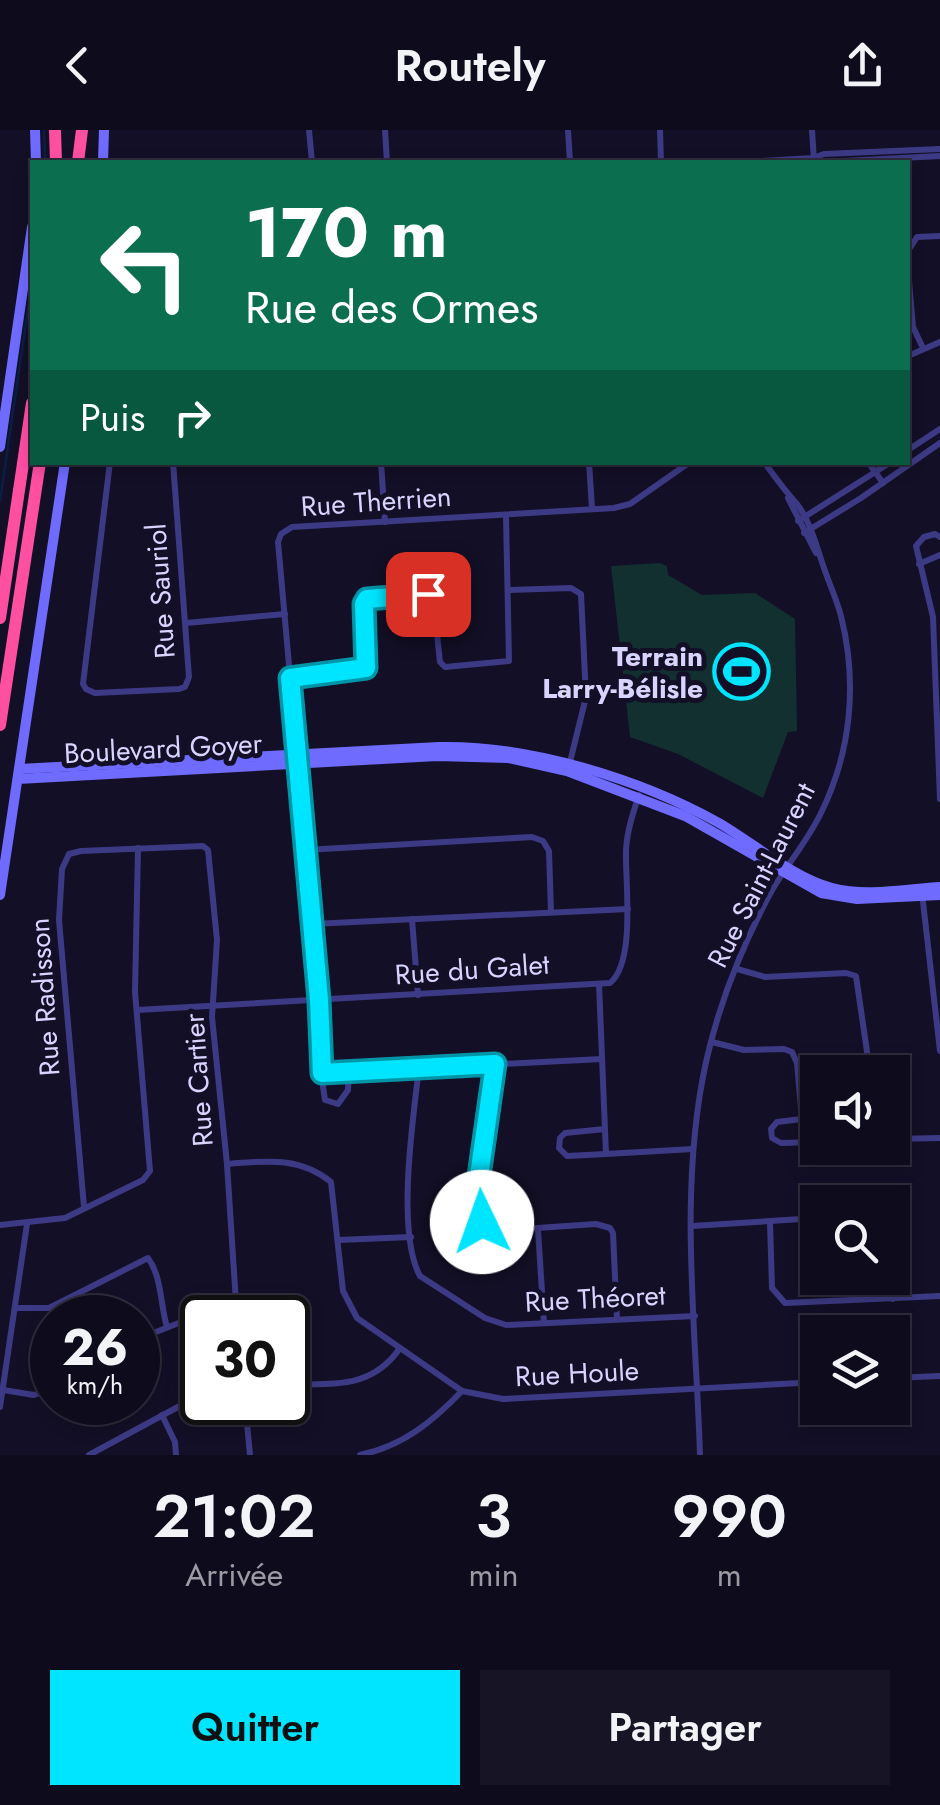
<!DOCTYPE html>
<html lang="fr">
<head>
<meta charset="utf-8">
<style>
  body { margin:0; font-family:Jost,sans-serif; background:#171425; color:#f1f3f6; height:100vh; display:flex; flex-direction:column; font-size:38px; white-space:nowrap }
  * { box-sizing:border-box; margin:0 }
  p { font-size:32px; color:#9b9ba3 }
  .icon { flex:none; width:55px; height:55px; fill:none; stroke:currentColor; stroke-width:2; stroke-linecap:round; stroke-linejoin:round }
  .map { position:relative; height:1325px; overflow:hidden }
  .details { display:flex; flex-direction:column; background:#0e0b1c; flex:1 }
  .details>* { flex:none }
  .banner { position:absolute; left:30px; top:30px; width:880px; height:305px; border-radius:0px; box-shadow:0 5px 15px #0003,0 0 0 2px #2e2b3b; background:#0b6e4f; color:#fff; overflow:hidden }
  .controls { position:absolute; left:800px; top:925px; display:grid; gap:20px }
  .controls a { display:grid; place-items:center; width:110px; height:110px; border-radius:0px; background:#0e0b1c; box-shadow:0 5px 15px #0003,0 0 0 2px #2e2b3b; font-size:50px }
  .speed { position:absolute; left:30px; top:1165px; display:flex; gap:20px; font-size:50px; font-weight:700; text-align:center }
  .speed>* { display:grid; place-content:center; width:130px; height:130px; border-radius:50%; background:#0e0b1c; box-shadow:0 5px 15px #0003,0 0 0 2px #2e2b3b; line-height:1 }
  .speed small { font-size:25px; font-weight:400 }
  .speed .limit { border:5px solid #111; border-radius:15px; background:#fff; color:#111 }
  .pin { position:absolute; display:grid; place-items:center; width:85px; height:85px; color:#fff; margin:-42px; border-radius:20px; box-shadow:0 5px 15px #0006 }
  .me { position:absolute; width:110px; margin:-55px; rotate:357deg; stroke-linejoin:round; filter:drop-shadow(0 0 8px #0008) }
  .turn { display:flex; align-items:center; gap:35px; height:210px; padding:0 50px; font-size:45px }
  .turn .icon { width:130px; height:130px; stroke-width:2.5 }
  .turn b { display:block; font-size:70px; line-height:85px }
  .then { display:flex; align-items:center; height:95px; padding:0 50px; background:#0003; gap:20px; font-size:38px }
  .eta { display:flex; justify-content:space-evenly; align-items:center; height:170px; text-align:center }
  .eta b { font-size:60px; font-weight:600; line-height:70px }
  .cta { display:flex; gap:20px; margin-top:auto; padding:20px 50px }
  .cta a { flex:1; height:115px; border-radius:0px; background:#00e5ff; color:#111; font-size:40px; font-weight:600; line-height:115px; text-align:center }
  .cta a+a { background:#171425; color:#f1f3f6 }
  header { display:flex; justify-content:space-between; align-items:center; height:130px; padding:0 50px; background:#0e0b1c; font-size:45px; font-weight:600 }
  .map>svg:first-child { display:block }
  .green { fill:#12302f }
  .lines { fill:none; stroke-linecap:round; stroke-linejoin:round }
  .stream { stroke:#0a1f44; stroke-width:2.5 }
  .street { stroke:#3d3a85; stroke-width:6 }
  .secondary { stroke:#6f6bff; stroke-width:10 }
  .highway { stroke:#ff4fa3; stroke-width:12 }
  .route-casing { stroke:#0095a6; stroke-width:25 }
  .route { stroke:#00e5ff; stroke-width:18 }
  .labels { text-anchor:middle; stroke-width:10; stroke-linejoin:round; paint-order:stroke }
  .street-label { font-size:28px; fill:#d9d4ff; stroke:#130f26 }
  .poi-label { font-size:28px; font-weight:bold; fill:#d9d4ff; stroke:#130f26; text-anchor:end }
</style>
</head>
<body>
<header><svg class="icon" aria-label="back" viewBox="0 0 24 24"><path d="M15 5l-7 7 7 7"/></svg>Routely<svg class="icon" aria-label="share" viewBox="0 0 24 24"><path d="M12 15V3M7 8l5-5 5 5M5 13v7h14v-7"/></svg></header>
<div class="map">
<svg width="940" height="1325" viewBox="0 0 940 1325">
  <rect width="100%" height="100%" fill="#130f26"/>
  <path class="green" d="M 660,433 L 667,436 L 668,445 L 702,465 L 755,463 L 795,489 L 797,601 L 788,602 L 763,668 L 678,624 L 630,607 L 611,436 Z"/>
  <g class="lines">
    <g class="stream">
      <path d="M 44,0 L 45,32"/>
      <path d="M 0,371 L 32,152"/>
    </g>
    <g class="street">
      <path d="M 309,0 L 312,32"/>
      <path d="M 385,0 L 387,32"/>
      <path d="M 568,0 L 570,32"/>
      <path d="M 660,0 L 661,32"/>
      <path d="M 812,0 L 814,31"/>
      <path d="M 815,28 L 824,32 L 940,26"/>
      <path d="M 746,32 L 813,28 L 824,24 L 940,19"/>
      <path d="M 908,121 L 917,107 L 940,106"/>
      <path d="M 908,139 L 913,197 L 923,218"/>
      <path d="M 908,226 L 940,212"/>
      <path d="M 908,320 L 940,299"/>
      <path d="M 110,332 L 83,554 L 86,559 L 95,563 L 179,559 L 185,557 L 189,547 L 173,332"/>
      <path d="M 381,332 L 385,392"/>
      <path d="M 589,332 L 592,378"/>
      <path d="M 868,332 L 883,353"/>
      <path d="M 788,368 L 816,423"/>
      <path d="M 798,391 L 891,332"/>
      <path d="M 804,403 L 861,368 L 940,313"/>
      <path d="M 940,407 L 935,404 L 924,407 L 916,416 L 933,487 L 940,669"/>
      <path d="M 919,434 L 940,425"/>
      <path d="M 509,460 L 571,458 L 581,464 L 586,567 L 569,636"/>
      <path d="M 186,493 L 285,484"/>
      <path d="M 290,548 L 366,538 L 364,474 L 367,469 L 433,467 L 440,532 L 445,537 L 509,531 L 506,386"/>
      <path d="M 305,720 L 532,707 L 543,711 L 549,721 L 551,782"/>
      <path d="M 922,763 L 940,921"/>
      <path d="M 412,789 L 418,865"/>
      <path d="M 312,794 L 628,779"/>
      <path d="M 737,839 L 765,847 L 846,843 L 856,846 L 870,942"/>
      <path d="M 599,854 L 606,1024 L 693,1019"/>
      <path d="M 137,880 L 610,853 C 636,832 625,752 626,720 C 627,701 633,683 639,665"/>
      <path d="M 712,912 L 744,920 L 784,919 L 792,922 L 797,933 L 804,1012"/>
      <path d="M 602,929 L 321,943 L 319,870 L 278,412 L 281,404 L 292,397 L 614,378 L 630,374 L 690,332"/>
      <path d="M 495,935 C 490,971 468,1070 488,1100 L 495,1101 L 596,1094 L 610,1098 L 613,1103 L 617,1189"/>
      <path d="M 419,938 C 413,989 396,1102 420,1146 L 485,1188 L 506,1195 L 695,1186"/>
      <path d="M 321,943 L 325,970 L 338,974 L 348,960 L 349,942"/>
      <path d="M 802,989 L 777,992 L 771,999 L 772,1008 L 781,1013 L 818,1012"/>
      <path d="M 605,999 L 565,1003 L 560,1008 L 559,1018 L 567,1026 L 606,1024"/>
      <path d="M 892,1009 L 940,1008"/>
      <path d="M 227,1034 C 265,1031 299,1026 331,1052 L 343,1161 L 357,1188 L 462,1261 L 503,1269 L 818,1252"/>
      <path d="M 84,1077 L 59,790 L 62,739 L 69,724 L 81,721 L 203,716 L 208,720 L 217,810 L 212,887 L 227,1034 L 237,1188"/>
      <path d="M 770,1092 L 772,1158 L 785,1173 L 940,1166"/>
      <path d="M 0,1095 L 65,1088 L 143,1050 L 150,1041 L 135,862 L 138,718"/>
      <path d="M 692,1096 L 818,1088"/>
      <path d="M 538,1100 L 544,1193"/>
      <path d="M 338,1110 L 411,1107"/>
      <path d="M 890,1148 L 893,1169"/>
      <path d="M 15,1178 L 49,1178 L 148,1128 C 162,1147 160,1174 167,1197"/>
      <path d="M 138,1209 L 189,1189 L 236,1181"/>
      <path d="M 892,1248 L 940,1246"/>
      <path d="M 288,1255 C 333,1253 371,1260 400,1218"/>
      <path d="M 3,1260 L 34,1265 L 52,1259"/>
      <path d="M 245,1272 L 250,1325"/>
      <path d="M 0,1277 L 27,1094"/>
      <path d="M 162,1285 L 175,1312 L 176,1325"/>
      <path d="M 89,1325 L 202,1264"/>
      <path d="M 360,1325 C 403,1316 432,1292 462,1261"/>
      <path d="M 700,1325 C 696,1195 678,1060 706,932 C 719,874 743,814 771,762 C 786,736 806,713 820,685 C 851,623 858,554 841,486 C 836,467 827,449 821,429 C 815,411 809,390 797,374 C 785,361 775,347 764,332"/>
    </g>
    <g class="secondary">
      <path d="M 35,0 L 36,32"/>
      <path d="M 103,32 L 104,0"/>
      <path d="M 0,317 L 32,97"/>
      <path d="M 19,639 L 439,617 C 530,615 640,649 719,693 C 755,714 792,747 832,758 C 866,767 906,759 940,757"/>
      <path d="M 18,649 L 437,626 L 508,628 L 567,641 L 685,686 L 821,763 L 857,769 L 940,765"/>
      <path d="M 0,765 L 65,332"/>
    </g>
    <g class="highway">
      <path d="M 55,0 L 56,32"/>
      <path d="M 78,32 L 82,0"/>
      <path d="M 0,488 L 32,273"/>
      <path d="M 0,595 L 40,332"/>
    </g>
  </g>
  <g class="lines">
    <defs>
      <path id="route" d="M 428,464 L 367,469 L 364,474 L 366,538 L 290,548 L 319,870 L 322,943 L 495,934 L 479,1046 L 482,1092"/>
    </defs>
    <use href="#route" class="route-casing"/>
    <use href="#route" class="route"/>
  </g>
  <defs>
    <symbol id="stadium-ring" viewBox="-11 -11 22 22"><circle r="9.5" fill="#130f26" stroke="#00e5ff" stroke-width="1.5"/><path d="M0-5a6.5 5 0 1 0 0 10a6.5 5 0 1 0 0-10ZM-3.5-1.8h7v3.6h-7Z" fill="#00e5ff"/></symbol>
  </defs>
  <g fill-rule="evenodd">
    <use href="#stadium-ring" x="710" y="510" width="63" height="63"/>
  </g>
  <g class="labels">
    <g class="street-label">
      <text transform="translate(376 371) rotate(-4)" y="10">Rue Therrien</text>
      <text transform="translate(160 461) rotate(-94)" y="10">Rue Sauriol</text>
      <text transform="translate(163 618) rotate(-3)" y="10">Boulevard Goyer</text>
      <text transform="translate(761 745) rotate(-63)" y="10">Rue Saint-Laurent</text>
      <text transform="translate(472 839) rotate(-4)" y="10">Rue du Galet</text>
      <text transform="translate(44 867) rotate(-94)" y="10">Rue Radisson</text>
      <text transform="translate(198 950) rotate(-94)" y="10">Rue Cartier</text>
      <text transform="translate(595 1168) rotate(-3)" y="10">Rue Théoret</text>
      <text transform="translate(577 1243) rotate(-3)" y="10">Rue Houle</text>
    </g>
    <g class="poi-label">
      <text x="703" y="536">Terrain<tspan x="703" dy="32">Larry-Bélisle</tspan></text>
    </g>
  </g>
</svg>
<div class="controls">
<a><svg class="icon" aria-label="sound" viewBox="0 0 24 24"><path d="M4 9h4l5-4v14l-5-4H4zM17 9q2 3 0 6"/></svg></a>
<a><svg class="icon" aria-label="search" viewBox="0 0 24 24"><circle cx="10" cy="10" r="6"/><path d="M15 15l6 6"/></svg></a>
<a><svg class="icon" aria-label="layers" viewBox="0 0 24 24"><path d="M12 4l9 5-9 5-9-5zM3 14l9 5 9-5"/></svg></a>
</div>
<div class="speed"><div>26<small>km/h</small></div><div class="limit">30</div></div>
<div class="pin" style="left:428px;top:464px;background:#d93025"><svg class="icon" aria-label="arrive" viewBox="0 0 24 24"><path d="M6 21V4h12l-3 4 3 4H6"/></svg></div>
<svg class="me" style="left:482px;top:1092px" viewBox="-20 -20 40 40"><circle r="19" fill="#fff"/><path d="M0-13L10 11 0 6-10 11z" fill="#00e5ff"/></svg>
<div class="banner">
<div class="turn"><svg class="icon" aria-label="left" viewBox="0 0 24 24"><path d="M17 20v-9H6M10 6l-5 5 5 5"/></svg><div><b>170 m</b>Rue des Ormes</div></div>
<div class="then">Puis<svg class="icon" aria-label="right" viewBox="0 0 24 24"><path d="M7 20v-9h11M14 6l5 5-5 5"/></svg></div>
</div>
</div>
<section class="details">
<div class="eta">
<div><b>21:02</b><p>Arrivée</p></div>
<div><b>3</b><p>min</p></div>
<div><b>990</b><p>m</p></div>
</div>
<div class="cta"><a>Quitter</a><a>Partager</a></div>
</section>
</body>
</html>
